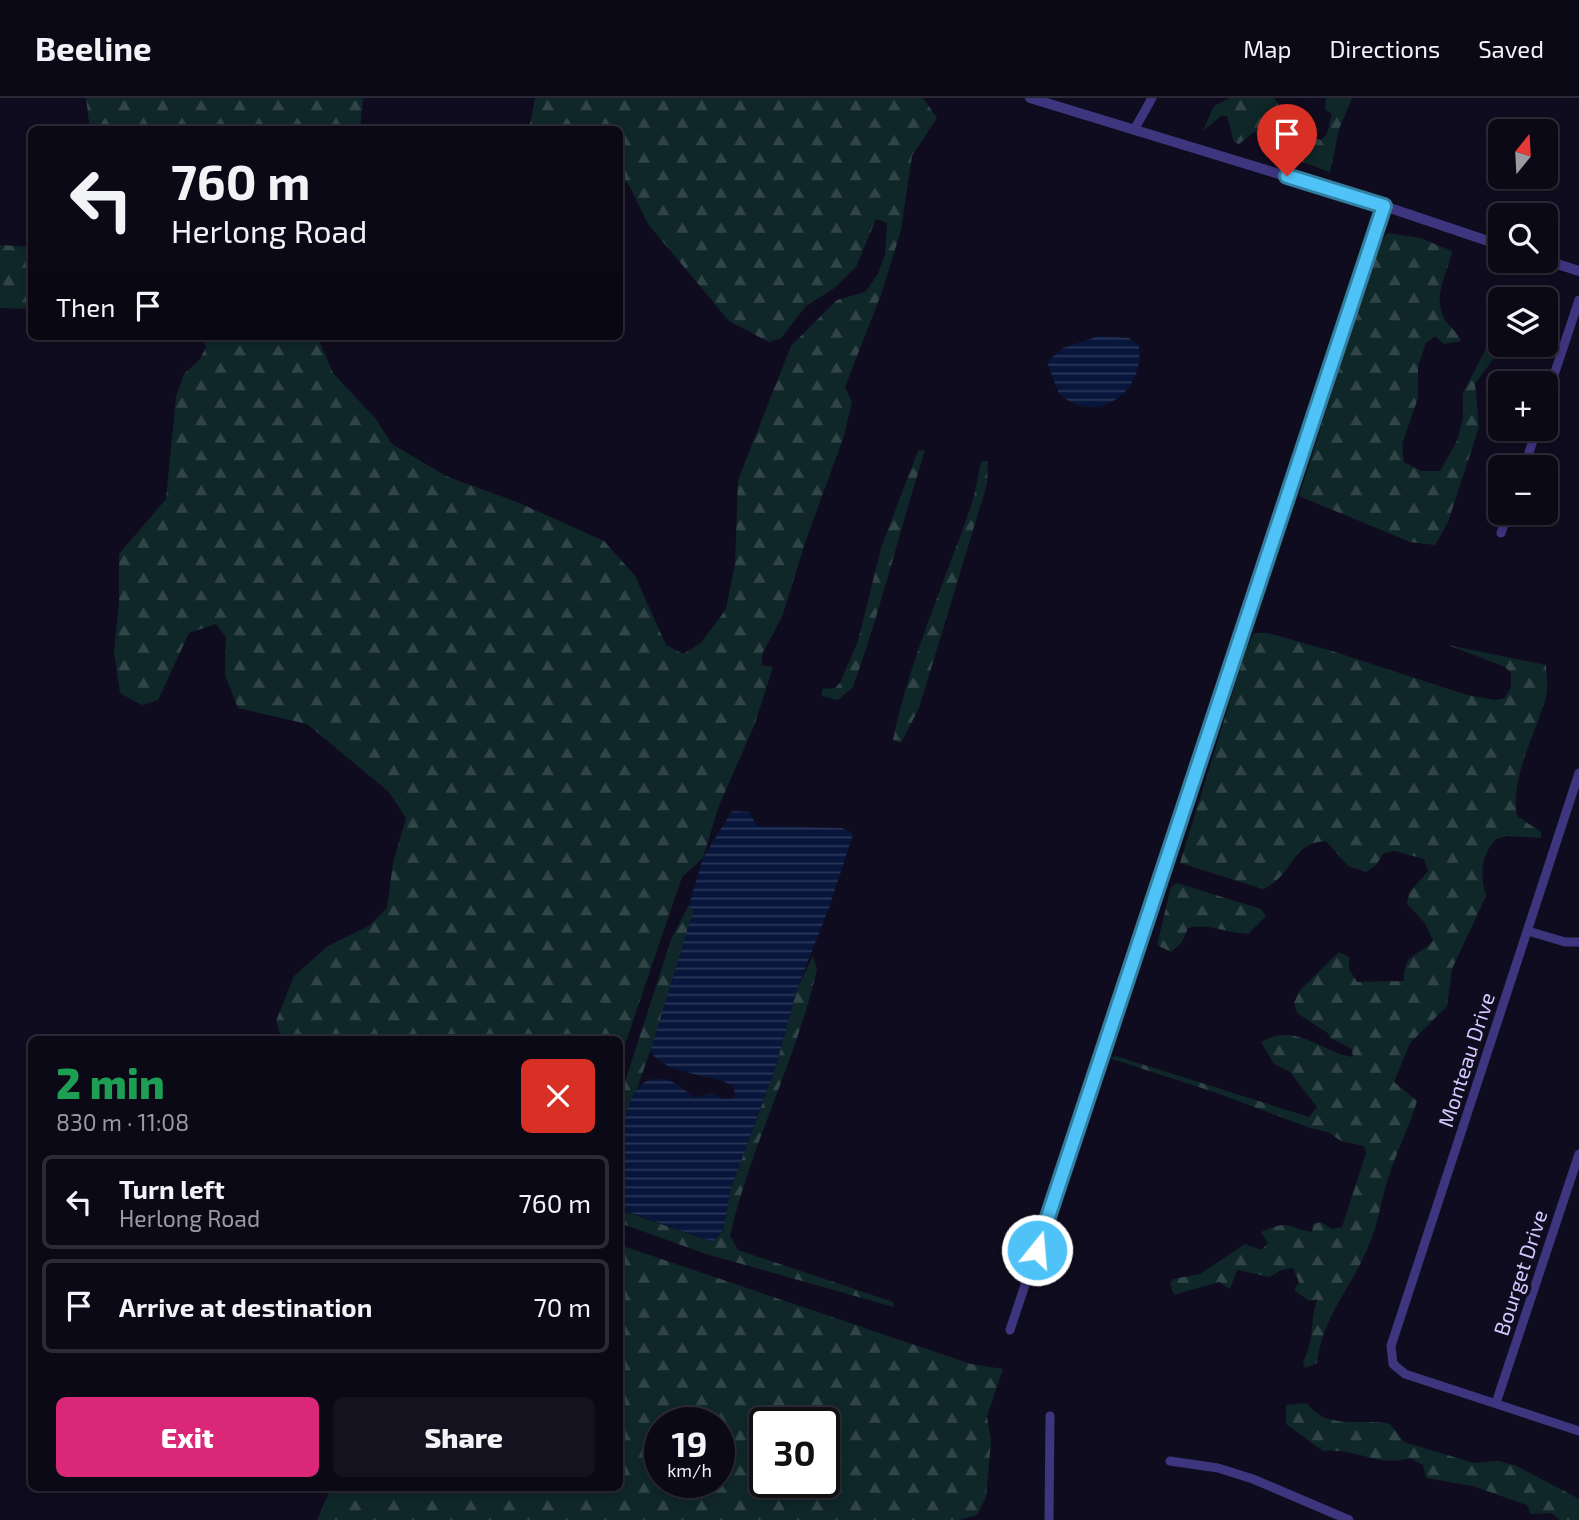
<!DOCTYPE html>
<html lang="en">
<head>
<meta charset="utf-8">
<style>
  body { margin:0; font-family:"Exo 2",sans-serif; background:#151220; color:#f1f3f6; height:100vh; display:flex; flex-direction:column; font-size:26px; white-space:nowrap }
  * { box-sizing:border-box; margin:0 }
  p { font-size:23px; color:#9a9aa1 }
  .icon { flex:none; width:38px; height:38px; fill:none; stroke:currentColor; stroke-width:2; stroke-linecap:round; stroke-linejoin:round }
  .map { position:relative; flex:1; overflow:hidden }
  .sheet { position:absolute; left:28px; top:938px; width:595px; height:455px; display:flex; flex-direction:column; background:#0c0917; border-radius:10px; box-shadow:0 4px 10px #0003,0 0 0 2px #2c2a36 }
  .sheet>* { flex:none }
  .guide { position:absolute; left:28px; top:28px; width:595px; height:214px; border-radius:10px; box-shadow:0 4px 10px #0003,0 0 0 2px #2c2a36; background:#0c0917; color:#f1f3f6; overflow:hidden }
  .needle { width:46px; rotate:18deg }
  .buttons { position:absolute; left:1488px; top:21px; display:grid; gap:14px }
  .buttons a { display:grid; place-items:center; width:70px; height:70px; border-radius:10px; background:#0c0917; box-shadow:0 4px 10px #0003,0 0 0 2px #2c2a36; font-size:35px }
  .speed { position:absolute; left:644px; top:1309px; display:flex; gap:14px; font-size:35px; font-weight:700; text-align:center }
  .speed>* { display:grid; place-content:center; width:91px; height:91px; border-radius:50%; background:#0c0917; box-shadow:0 4px 10px #0003,0 0 0 2px #2c2a36; line-height:1 }
  .speed small { font-size:18px; font-weight:400 }
  .speed .limit { border:4px solid #111; border-radius:10px; background:#fff; color:#111 }
  .pin { position:absolute; display:grid; place-items:center; width:60px; height:60px; color:#fff; margin:-72px -30px; border-radius:50% 50% 50% 0; rotate:-45deg; box-shadow:0 0 7px #0007 }
  .pin .icon { rotate:45deg }
  .me { position:absolute; width:77px; margin:-38px; rotate:17deg; stroke-linejoin:round; filter:drop-shadow(0 0 5px #0008) }
  .turn { display:flex; align-items:center; gap:24px; height:147px; padding:0 28px; font-size:32px }
  .turn .icon { width:91px; height:91px; stroke-width:2.5 }
  .turn b { display:block; font-size:49px; line-height:60px }
  .then { display:flex; align-items:center; height:66px; padding:0 28px; background:#0003; gap:14px; font-size:26px }
  .round { display:grid; place-items:center; flex:none; width:74px; height:74px; border-radius:10px; background:#151220 }
  .head { display:flex; align-items:center; justify-content:space-between; height:119px; padding:0 28px }
  h1 { font-size:42px; font-weight:800; line-height:52px; color:#1e9e55 }
  .button { display:flex; gap:14px; margin-top:auto; padding:14px 28px }
  .button a { flex:1; height:80px; border-radius:10px; background:#db2777; color:#fff; font-size:28px; font-weight:800; line-height:80px; text-align:center }
  .button a+a { background:#151220; color:#f1f3f6 }
  ul { padding:0; list-style:none }
  li { display:flex; align-items:center; gap:21px; height:94px; margin:0 14px 10px; padding:0 14px; border:4px solid #2c2a36; border-radius:10px }
  li div { flex:1 }
  li b { display:block; font-size:26px }
  li em { font-style:normal }
  header { display:flex; align-items:center; gap:42px; box-sizing:border-box; height:98px; padding:0 35px; background:#0c0917; border-bottom:2px solid #2c2a36 }
  header strong { font-size:33px }
  nav { display:flex; gap:38px; margin-inline-start:auto; font-size:24px }
  .map>svg:first-child { display:block }
  .forest { fill:url(#forest-firs); fill-rule:evenodd }
  .water { fill:url(#water-rules) }
  .lines { fill:none; stroke-linecap:round; stroke-linejoin:round }
  .minor { stroke:#3e357f; stroke-width:9 }
  .tertiary { stroke:#3e357f; stroke-width:10 }
  .route-casing { stroke:#337fa1; stroke-width:18 }
  .route { stroke:#4fc3f7; stroke-width:12 }
  .labels { text-anchor:middle; stroke-width:7; stroke-linejoin:round; paint-order:stroke }
  .street-label { font-size:21px; fill:#d4c9ff; stroke:#100c1f }
</style>
</head>
<body>
<header>
<strong>Beeline</strong>
<nav><a>Map</a><a>Directions</a><a>Saved</a></nav>
</header>
<div class="map">
<svg width="1579" height="1422" viewBox="0 0 1579 1422">
  <defs>
    <pattern id="forest-firs" width="22" height="20" patternUnits="userSpaceOnUse" patternTransform="scale(1.75)"><rect width="22" height="20" fill="#0f2729"/><path d="M5 1l3.5 6h-7zM16 11l3.5 6h-7z" fill="#314549"/></pattern>
    <pattern id="water-rules" width="6" height="5" patternUnits="userSpaceOnUse" patternTransform="scale(1.75)"><rect width="6" height="5" fill="#08163c"/><path d="M0 2.5h6" fill="none" stroke="#2b3759"/></pattern>
  </defs>
  <rect width="100%" height="100%" fill="#100c1f"/>
  <g class="forest">
    <path d="M 86,0 L 363,0 L 360,31 L 90,31 Z"/>
    <path d="M 535,0 L 923,0 L 937,20 L 912,58 L 901,132 L 882,194 L 845,289 L 852,304 L 844,338 L 806,442 L 782,519 L 762,556 L 762,567 L 773,569 L 754,628 L 718,710 L 703,760 L 682,779 L 620,961 L 620,942 L 282,941 L 276,923 L 294,878 L 328,848 L 369,828 L 387,810 L 393,765 L 406,720 L 389,694 L 307,626 L 238,610 L 225,577 L 226,539 L 216,526 L 189,535 L 158,602 L 142,607 L 120,595 L 114,554 L 119,503 L 119,456 L 166,401 L 176,299 L 184,276 L 200,261 L 206,249 L 201,238 L 317,238 L 333,275 L 375,320 L 392,346 L 446,378 L 517,404 L 604,443 L 635,478 L 666,547 L 683,556 L 701,545 L 726,511 L 735,466 L 738,382 L 791,248 L 837,202 L 865,194 L 878,176 L 885,157 L 887,125 L 876,121 L 856,169 L 833,191 L 806,208 L 781,240 L 769,244 L 729,223 L 648,126 L 630,89 L 620,76 L 620,32 L 529,31 Z"/>
    <path d="M 1230,0 L 1274,0 L 1287,19 L 1288,28 L 1272,44 L 1254,34 L 1239,46 L 1234,44 L 1227,18 L 1221,18 L 1203,33 L 1214,8 Z"/>
    <path d="M 1326,0 L 1352,0 L 1339,31 L 1330,74 L 1300,63 L 1305,38 L 1321,42 L 1327,36 L 1332,16 L 1325,11 Z"/>
    <path d="M 1387,135 L 1420,140 L 1452,153 C 1448,176 1432,196 1444,220 C 1449,229 1457,233 1461,243 L 1444,246 L 1435,238 L 1426,245 L 1418,268 L 1418,300 L 1402,346 L 1404,364 L 1421,373 L 1440,373 L 1457,343 L 1463,321 L 1463,295 L 1491,241 L 1497,248 L 1493,261 L 1475,286 L 1479,329 L 1448,424 L 1435,447 L 1410,444 L 1299,398 L 1378,149 Z"/>
    <path d="M 0,147 L 31,149 L 31,211 L 0,210 Z"/>
    <path d="M 925,352 C 900,431 881,511 853,589 L 838,602 L 822,598 L 822,591 L 835,590 L 840,585 L 858,543 L 881,450 L 918,353 Z"/>
    <path d="M 981,363 L 988,363 L 987,386 L 919,610 L 901,645 L 893,642 C 910,560 945,484 972,405 C 976,392 978,377 981,363 Z"/>
    <path d="M 1254,535 L 1267,535 L 1332,553 L 1467,597 L 1495,602 L 1505,600 L 1511,589 L 1511,575 L 1505,569 L 1448,547 L 1546,567 C 1546,576 1548,587 1547,595 C 1537,635 1510,676 1517,718 L 1541,734 L 1541,740 L 1508,738 L 1496,741 C 1480,759 1480,776 1486,798 L 1452,871 L 1447,908 L 1410,945 L 1394,984 L 1417,1003 C 1408,1034 1391,1064 1384,1095 C 1379,1113 1377,1129 1369,1147 C 1352,1189 1323,1217 1317,1265 L 1305,1270 L 1303,1264 C 1316,1239 1309,1227 1317,1201 L 1309,1203 L 1294,1192 L 1299,1184 L 1293,1170 L 1281,1172 L 1270,1179 L 1237,1172 L 1230,1191 L 1219,1184 L 1174,1197 L 1170,1186 L 1173,1181 L 1200,1176 L 1245,1146 L 1261,1152 L 1268,1145 L 1261,1134 C 1291,1121 1286,1129 1312,1134 L 1313,1126 L 1321,1124 L 1332,1131 L 1342,1129 L 1366,1055 L 1364,1048 L 1341,1043 L 1328,1034 L 1310,1030 L 1211,993 L 1109,960 L 1116,958 L 1309,1019 L 1317,1009 L 1289,973 L 1274,966 L 1261,944 C 1295,923 1323,955 1353,959 L 1352,951 L 1330,940 L 1329,936 L 1297,915 L 1294,905 L 1300,892 L 1339,854 L 1349,859 L 1349,871 L 1357,884 L 1404,883 C 1404,854 1416,860 1433,843 L 1425,825 L 1407,806 L 1409,795 L 1428,773 L 1424,761 L 1395,753 L 1384,755 L 1376,767 L 1366,774 L 1348,768 L 1326,743 C 1289,745 1295,777 1263,791 L 1180,765 L 1246,551 Z"/>
    <path d="M 1177,785 L 1261,811 L 1266,818 L 1248,836 C 1227,835 1208,825 1188,830 L 1182,844 L 1171,854 L 1157,847 L 1171,789 Z"/>
    <path d="M 689,807 L 693,814 L 655,939 L 620,1039 L 620,999 L 672,839 Z"/>
    <path d="M 813,858 L 817,871 C 796,963 751,1046 730,1138 L 738,1152 L 893,1204 L 894,1209 L 706,1156 L 620,1125 L 620,1112 L 713,1144 L 723,1132 L 731,1090 L 775,971 L 797,891 Z"/>
    <path d="M 620,1147 L 971,1266 L 1003,1271 L 987,1318 L 991,1343 L 986,1399 L 977,1417 L 959,1422 L 317,1422 L 331,1390 L 620,1390 ZM 660,1325 L 719,1325 L 719,1384 L 660,1384 ZM 765,1325 L 824,1325 L 824,1384 L 765,1384 Z"/>
    <path d="M 1307,1305 C 1326,1333 1362,1320 1390,1326 L 1404,1344 L 1474,1365 L 1499,1363 L 1517,1368 L 1579,1401 L 1579,1422 L 1560,1422 L 1551,1415 L 1531,1416 L 1527,1407 L 1473,1388 L 1426,1380 L 1423,1367 L 1410,1360 C 1380,1370 1353,1349 1323,1353 L 1286,1326 L 1286,1307 Z"/>
  </g>
  <g class="water">
    <path d="M 1099,238 L 1129,240 L 1139,248 C 1145,294 1097,329 1059,296 L 1047,264 L 1063,250 Z"/>
    <path d="M 732,713 L 749,714 L 757,728 L 842,730 L 853,736 L 830,807 L 797,891 L 775,971 L 731,1090 L 723,1132 L 713,1144 L 620,1111 C 619,1081 614,974 662,981 C 674,982 686,993 695,1000 L 711,995 L 723,1001 L 735,1000 L 734,988 C 705,973 673,980 650,954 L 693,814 L 689,807 L 703,760 Z"/>
  </g>
  <g class="lines">
    <g class="minor">
      <path d="M 1134,32 L 1152,0"/>
      <path d="M 1545,304 L 1579,202"/>
      <path d="M 1524,369 L 1537,331"/>
      <path d="M 1501,435 L 1508,415"/>
      <path d="M 1579,675 L 1391,1248 L 1393,1266 L 1405,1276 L 1579,1333"/>
      <path d="M 1528,833 L 1565,844 L 1579,844"/>
      <path d="M 1010,1232 L 1384,108"/>
      <path d="M 1496,1305 L 1579,1056"/>
      <path d="M 1170,1363 L 1218,1370 L 1253,1381 L 1349,1422"/>
      <path d="M 1049,1422 L 1050,1318"/>
    </g>
    <g class="tertiary">
      <path d="M 1030,0 L 1384,108 L 1500,147"/>
      <path d="M 1545,162 L 1579,173"/>
    </g>
  </g>
  <g class="lines">
    <defs>
      <path id="route" d="M 1037,1152 L 1384,108 L 1287,78"/>
    </defs>
    <use href="#route" class="route-casing"/>
    <use href="#route" class="route"/>
  </g>
  <g class="labels">
    <g class="street-label">
      <text transform="translate(1467 962) rotate(-72)" y="7">Monteau Drive</text>
      <text transform="translate(1521 1175) rotate(-72)" y="7">Bourget Drive</text>
    </g>
  </g>
</svg>
<div class="buttons">
<a><svg class="needle" viewBox="-14 -14 28 28"><path d="M0-13l5 13h-10z" fill="#e53935"/><path d="M0 13l5-13h-10z" fill="#9a9aa1"/></svg></a>
<a><svg class="icon" aria-label="search" viewBox="0 0 24 24"><circle cx="10" cy="10" r="6"/><path d="M15 15l6 6"/></svg></a>
<a><svg class="icon" aria-label="layers" viewBox="0 0 24 24"><path d="M12 4l9 5-9 5-9-5zM3 14l9 5 9-5"/></svg></a>
<a>+</a>
<a>−</a>
</div>
<div class="speed"><div>19<small>km/h</small></div><div class="limit">30</div></div>
<div class="pin" style="left:1287px;top:78px;background:#d93025"><svg class="icon" aria-label="arrive" viewBox="0 0 24 24"><path d="M6 21V4h12l-3 4 3 4H6"/></svg></div>
<svg class="me" style="left:1037px;top:1152px" viewBox="-20 -20 40 40"><circle r="17" fill="#4fc3f7" stroke="#fff" stroke-width="3"/><path d="M0-11L8 9 0 5-8 9z" fill="#fff"/></svg>
<div class="guide">
<div class="turn"><svg class="icon" aria-label="left" viewBox="0 0 24 24"><path d="M17 20v-9H6M10 6l-5 5 5 5"/></svg><div><b>760 m</b>Herlong Road</div></div>
<div class="then">Then<svg class="icon" aria-label="arrive" viewBox="0 0 24 24"><path d="M6 21V4h12l-3 4 3 4H6"/></svg></div>
</div>
<section class="sheet">
<div class="head"><div><h1>2 min</h1><p>830 m · 11:08</p></div><a class="round" style="background:#d93025;color:#fff"><svg class="icon" aria-label="close" viewBox="0 0 24 24"><path d="M6 6l12 12M18 6L6 18"/></svg></a></div>
<ul>
<li><svg class="icon" aria-label="left" viewBox="0 0 24 24"><path d="M17 20v-9H6M10 6l-5 5 5 5"/></svg><div><b>Turn left</b><p>Herlong Road</p></div><em>760 m</em></li>
<li><svg class="icon" aria-label="arrive" viewBox="0 0 24 24"><path d="M6 21V4h12l-3 4 3 4H6"/></svg><div><b>Arrive at destination</b></div><em>70 m</em></li>
</ul>
<div class="button"><a>Exit</a><a>Share</a></div>
</section>
</div>
</body>
</html>
